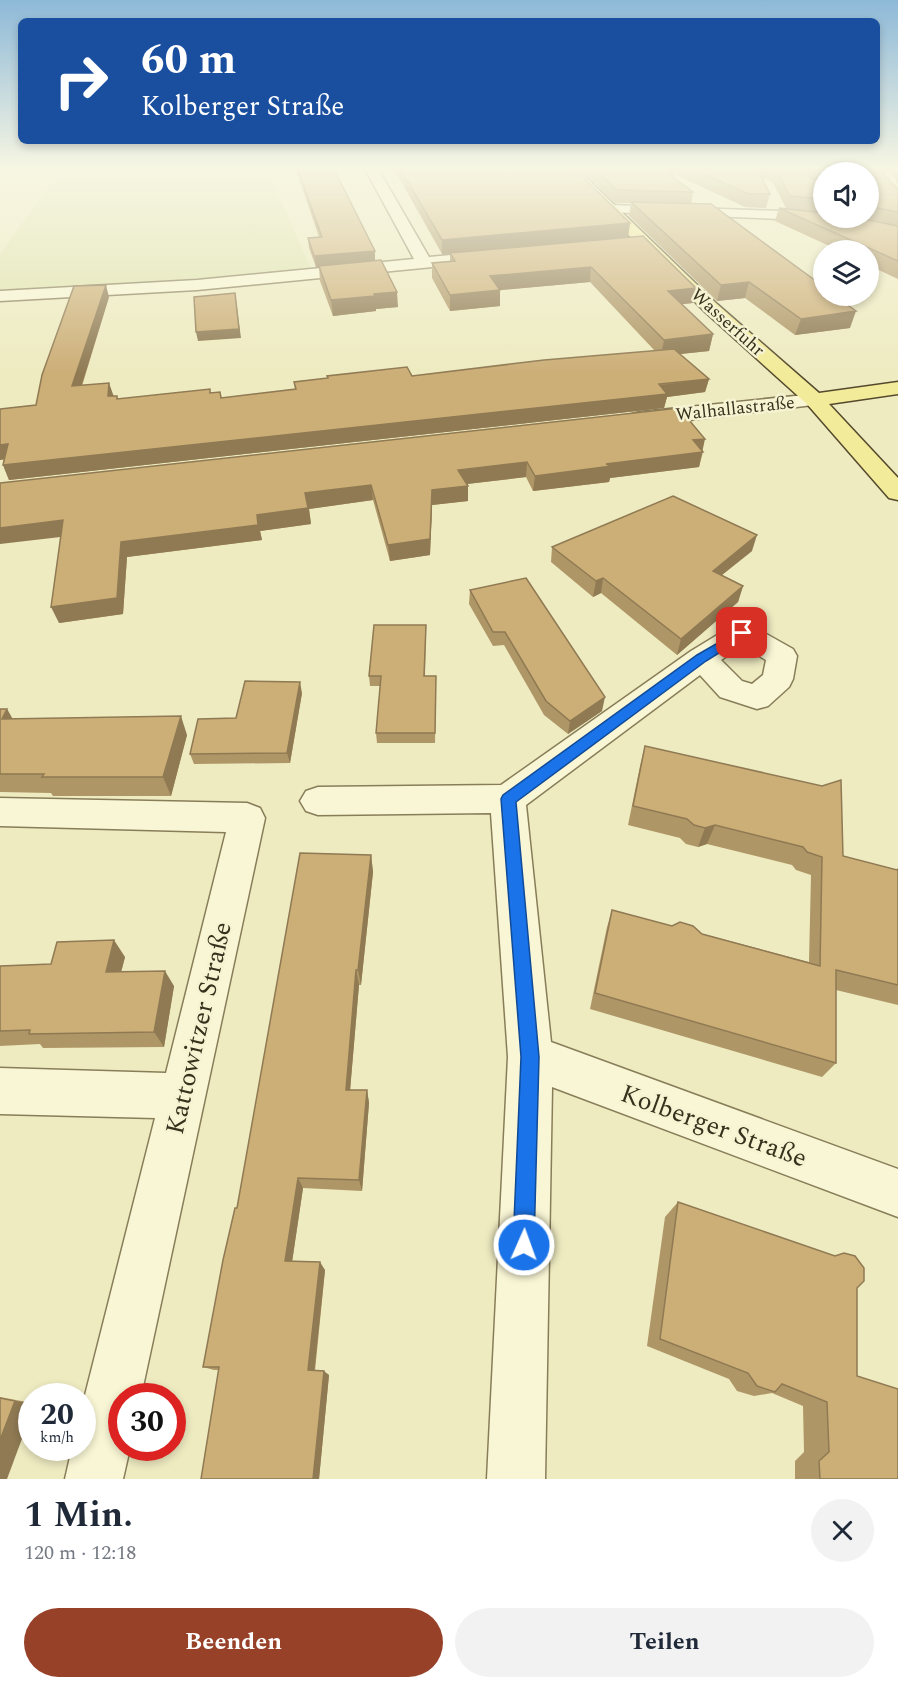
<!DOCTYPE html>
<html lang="de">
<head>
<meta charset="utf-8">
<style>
  body { margin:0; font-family:Spectral,serif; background:#f2f2f3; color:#1f2937; height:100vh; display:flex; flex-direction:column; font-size:22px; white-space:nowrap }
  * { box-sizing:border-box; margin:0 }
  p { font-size:20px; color:#747a83 }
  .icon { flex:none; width:33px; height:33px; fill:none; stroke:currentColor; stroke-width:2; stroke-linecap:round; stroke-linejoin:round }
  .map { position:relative; height:1479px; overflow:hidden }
  .panel { display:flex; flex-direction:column; background:#fff; flex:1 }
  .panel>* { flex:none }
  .hud { position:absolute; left:18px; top:18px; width:862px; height:126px; border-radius:9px; box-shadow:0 3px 9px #0003; background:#1a4fa0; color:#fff; overflow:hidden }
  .tools { position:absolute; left:813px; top:162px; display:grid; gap:12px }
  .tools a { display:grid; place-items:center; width:66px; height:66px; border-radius:50%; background:#fff; box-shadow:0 3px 9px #0003; font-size:30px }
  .speed { position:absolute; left:18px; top:1383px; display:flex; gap:12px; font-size:30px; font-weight:700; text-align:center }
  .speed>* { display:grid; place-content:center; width:78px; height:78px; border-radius:50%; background:#fff; box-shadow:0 3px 9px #0003; line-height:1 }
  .speed small { font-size:15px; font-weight:400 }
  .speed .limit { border:9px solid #d22; background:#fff; color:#111 }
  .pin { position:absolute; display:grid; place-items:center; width:51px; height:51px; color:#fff; margin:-26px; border-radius:12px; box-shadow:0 3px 9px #0006 }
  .me { position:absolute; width:66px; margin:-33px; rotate:2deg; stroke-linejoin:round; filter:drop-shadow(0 0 4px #0008) }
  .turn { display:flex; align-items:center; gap:21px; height:126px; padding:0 24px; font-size:27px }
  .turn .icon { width:78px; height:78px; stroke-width:2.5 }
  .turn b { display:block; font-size:42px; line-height:51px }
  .round { display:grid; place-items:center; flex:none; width:63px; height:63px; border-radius:32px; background:#f2f2f3 }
  .head { display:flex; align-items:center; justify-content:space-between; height:102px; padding:0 24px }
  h1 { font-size:36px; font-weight:700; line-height:45px }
  .cta { display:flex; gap:12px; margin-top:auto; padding:12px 24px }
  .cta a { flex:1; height:69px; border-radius:36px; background:#974129; color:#fff; font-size:24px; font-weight:700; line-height:69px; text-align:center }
  .cta a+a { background:#f2f2f3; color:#1f2937 }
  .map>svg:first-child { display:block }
  .farmland { fill:#e0e4af }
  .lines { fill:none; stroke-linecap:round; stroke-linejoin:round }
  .minor-casing { stroke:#887d59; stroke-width:3 }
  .major-casing { stroke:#55492d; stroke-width:3 }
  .minor { fill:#f9f6d5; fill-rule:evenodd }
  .major { fill:#f2eb99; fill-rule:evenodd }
  .wall { fill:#af9666; fill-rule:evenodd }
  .shaded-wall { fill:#8f7a53 }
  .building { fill:#ccae77; stroke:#8f7a53; stroke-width:1.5 }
  .route { fill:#1a73e8; stroke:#114b97; stroke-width:1.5 }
  .labels { text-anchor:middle; stroke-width:5; stroke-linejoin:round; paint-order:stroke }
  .far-street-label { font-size:18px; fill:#37301d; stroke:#f5f3d1 }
  .near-street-label { font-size:26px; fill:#37301d; stroke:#f5f3d1 }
</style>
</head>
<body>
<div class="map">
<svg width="898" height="1479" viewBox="0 0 898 1479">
  <rect width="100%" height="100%" fill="#eeebc1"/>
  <path class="farmland" d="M 83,167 L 266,167 L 311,268 L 174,281 L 0,290 L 0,254 L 49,186 Z"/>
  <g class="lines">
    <defs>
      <g id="minor">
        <path d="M 364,167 L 377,167 L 429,257 L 494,251 L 502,256 L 494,261 L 197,290 L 0,301 L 0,291 L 197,280 L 414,259 Z"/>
        <path d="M 611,205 L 780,211 L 824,215 L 824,218 L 846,218 L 898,229 L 898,239 L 846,227 L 780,219 L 606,212 L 604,209 Z"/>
        <path d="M 814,394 L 821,396 L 825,400 L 821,404 L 640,426 L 632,424 L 629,419 L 632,414 L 640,412 Z"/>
        <path d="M 742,623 L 752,626 L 793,649 L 797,656 L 793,679 L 789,687 L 768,706 L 757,709 L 720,697 L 700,675 L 526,805 L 551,1042 L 898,1169 L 898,1217 L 552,1087 L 545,1479 L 487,1479 L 508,1057 L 491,813 L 318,815 L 306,811 L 300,801 L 306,791 L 318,787 L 501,785 L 691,651 L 732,626 ZM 742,646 L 766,660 L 763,675 L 752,684 L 742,681 L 721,660 Z"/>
        <path d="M 0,798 L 247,803 L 260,808 L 265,818 L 141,1396 L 122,1396 L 122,1448 L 130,1448 L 123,1479 L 65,1479 L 72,1448 L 82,1448 L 82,1407 L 155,1118 L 0,1114 L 0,1068 L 166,1073 L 226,832 L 0,826 Z"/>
      </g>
      <path id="major" d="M 561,167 L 575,167 L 717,304 L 819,393 L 898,382 L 898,394 L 829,404 L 898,478 L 898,500 L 889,498 L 807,404 L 705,312 Z"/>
    </defs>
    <use href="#minor" class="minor-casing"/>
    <use href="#major" class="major-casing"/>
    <use href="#minor" class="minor"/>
    <use href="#major" class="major"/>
  </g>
  <g class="wall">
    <path d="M 295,167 L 333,167 L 375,251 L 375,260 L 398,307 L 376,309 L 376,311 L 333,316 L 320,281 L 319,267 L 316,267 L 309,248 L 308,238 L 319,237 Z"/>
    <path d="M 393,167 L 572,167 L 630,223 L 628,237 L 696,288 L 693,303 L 682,304 L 713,334 L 709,351 L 680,354 L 709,379 L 705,392 L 667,397 L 664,408 L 9,480 L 3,465 L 4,459 L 0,460 L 0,409 L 36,405 L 109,297 L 82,386 L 113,396 L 117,396 L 118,399 L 220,392 L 222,398 L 295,389 L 294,382 L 327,378 L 327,376 L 412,376 L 655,351 L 590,282 L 500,290 L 500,306 L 450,311 L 432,278 L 432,263 L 450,261 L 450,254 L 442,254 Z"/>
    <path d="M 578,167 L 881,167 L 885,176 L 898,189 L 898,279 L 868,265 L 868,250 L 838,250 L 775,221 L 779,208 L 786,208 L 773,183 L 765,178 L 762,179 L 770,194 L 766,208 L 745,207 L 674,174 L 672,176 L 693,192 L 691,204 L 850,328 L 795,335 L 745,298 L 717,301 L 629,216 L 631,203 L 615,203 ZM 824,172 L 868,172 L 868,218 L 824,218 Z"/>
    <path d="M 889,167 L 898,167 L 898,184 Z"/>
    <path d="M 702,451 L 703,452 L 699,467 L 610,478 L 609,482 L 533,491 L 526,477 L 467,484 L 468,486 L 468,501 L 432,505 L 430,555 L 390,561 L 373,500 L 309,509 L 311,524 L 260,531 L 262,540 L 127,557 L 123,614 L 59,623 L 60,537 L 0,483 Z"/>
    <path d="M 552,547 L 752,551 L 722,575 L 743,586 L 738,602 L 677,655 L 601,593 L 593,597 L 551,562 Z"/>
    <path d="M 470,590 L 602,711 L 568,734 L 544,715 L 504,645 L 493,646 L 469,604 Z"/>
    <path d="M 426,625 L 425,676 L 436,676 L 435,743 L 377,743 L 376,733 L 380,686 L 370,686 L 369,676 Z"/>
    <path d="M 302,693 L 290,763 L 194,764 L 190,754 L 236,718 Z"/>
    <path d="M 0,709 L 7,709 L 12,719 L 187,735 L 171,796 L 53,796 L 51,793 L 0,792 Z"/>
    <path d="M 645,746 L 843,856 L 897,870 L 898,869 L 898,1005 L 836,990 L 836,1063 L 822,1077 L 590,1009 L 607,927 L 612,910 L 809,962 L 811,875 L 796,870 L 792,865 L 707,844 L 698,847 L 686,844 L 680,838 L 628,825 L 640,766 Z"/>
    <path d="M 371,855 L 373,872 L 361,985 L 359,985 L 350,1090 L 367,1090 L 369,1103 L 362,1191 L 303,1188 L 292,1262 L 325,1270 L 315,1371 L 329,1375 L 319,1479 L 201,1479 L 219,1370 L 214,1370 L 203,1367 Z"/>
    <path d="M 125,957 L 121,972 L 174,986 L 164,1047 L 43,1048 L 40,1044 L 0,1046 L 0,966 L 51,964 Z"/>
    <path d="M 678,1202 L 857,1288 L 857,1376 L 898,1479 L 795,1479 L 795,1461 L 804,1452 L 803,1406 L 772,1393 L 754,1396 L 737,1391 L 729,1379 L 647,1346 L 665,1217 Z"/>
    <path d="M 0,1397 L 32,1403 L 32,1412 L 0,1479 Z"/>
  </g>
  <g class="shaded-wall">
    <path d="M 672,167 L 675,167 L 674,174 L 666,186 L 668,174 Z"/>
    <path d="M 765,167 L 768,167 L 765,178 L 755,183 L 758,171 Z"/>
    <path d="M 814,168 L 811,181 L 804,185 L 807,172 Z"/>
    <path d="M 630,223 L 628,237 L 442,254 L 442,240 Z"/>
    <path d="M 375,251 L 375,261 L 316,267 L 314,256 Z"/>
    <path d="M 591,267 L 590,282 L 490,291 L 490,276 Z"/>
    <path d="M 749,282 L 745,298 L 717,301 L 721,285 Z"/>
    <path d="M 106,285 L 109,297 L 77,400 L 72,386 Z"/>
    <path d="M 696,288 L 693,303 L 665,306 L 668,291 Z"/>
    <path d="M 500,290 L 500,306 L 450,311 L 450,295 Z"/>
    <path d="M 397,292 L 398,307 L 376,309 L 376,311 L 333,316 L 331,300 L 374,294 Z"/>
    <path d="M 235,293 L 241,338 L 198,341 L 196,332 Z"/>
    <path d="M 856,311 L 850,328 L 795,335 L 801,319 Z"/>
    <path d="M 713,334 L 709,351 L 661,356 L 664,340 Z"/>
    <path d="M 709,379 L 705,392 L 667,397 L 664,408 L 9,480 L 3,465 Z"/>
    <path d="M 109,383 L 114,397 L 108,396 Z"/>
    <path d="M 705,439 L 699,467 L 610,478 L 609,482 L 533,491 L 535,476 L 606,464 L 693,440 Z"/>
    <path d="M 8,444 L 14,458 L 0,460 L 0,445 Z"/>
    <path d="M 527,462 L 526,477 L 458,485 L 458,470 Z"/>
    <path d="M 371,485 L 373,500 L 309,509 L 311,524 L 260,531 L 262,540 L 127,557 L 123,614 L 59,623 L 51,607 L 121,542 L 257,515 L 305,493 Z"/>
    <path d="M 468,486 L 468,501 L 432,505 L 430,555 L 390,561 L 388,545 L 432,490 Z"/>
    <path d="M 63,520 L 69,536 L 0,544 L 0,528 Z"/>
    <path d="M 757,535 L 752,551 L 708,586 L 713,571 Z"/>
    <path d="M 603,578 L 601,593 L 593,597 L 596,581 Z"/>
    <path d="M 743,586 L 738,602 L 677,655 L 681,639 Z"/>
    <path d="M 300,682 L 302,693 L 290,763 L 287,753 Z"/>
    <path d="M 605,697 L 602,711 L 568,734 L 570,721 Z"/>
    <path d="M 7,709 L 18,728 L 2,719 Z"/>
    <path d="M 181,716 L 187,735 L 171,796 L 163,777 Z"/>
    <path d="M 715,825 L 707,844 L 698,847 L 705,828 Z"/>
    <path d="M 371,855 L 373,872 L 361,985 L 358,970 Z"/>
    <path d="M 114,940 L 125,957 L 117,988 L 106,972 Z"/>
    <path d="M 356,970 L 359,985 L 349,1103 L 346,1090 Z"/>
    <path d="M 165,971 L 174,986 L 164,1047 L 154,1032 Z"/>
    <path d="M 367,1090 L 369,1103 L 362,1191 L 359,1180 Z"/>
    <path d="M 298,1178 L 303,1188 L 291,1269 L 285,1261 Z"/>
    <path d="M 320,1262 L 325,1270 L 314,1374 L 308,1370 Z"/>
    <path d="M 324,1371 L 329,1375 L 319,1479 L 313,1479 Z"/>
    <path d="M 15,1401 L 32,1403 L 32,1412 L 7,1479 L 0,1479 L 0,1440 Z"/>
  </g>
  <g class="building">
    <path d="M 297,167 L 333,167 L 375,251 L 314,256 L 308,238 L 322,237 Z"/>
    <path d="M 399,167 L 572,167 L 630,223 L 442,240 Z"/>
    <path d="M 593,167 L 672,167 L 668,174 L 693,192 L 617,190 Z"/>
    <path d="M 689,167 L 765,167 L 758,171 L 770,194 L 748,194 Z"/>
    <path d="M 771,167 L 881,167 L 885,176 L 898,189 L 898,212 L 868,206 L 868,172 L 830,172 L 829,169 L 814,168 L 807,172 L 807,175 L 811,179 L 824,180 L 824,199 L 790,196 L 776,170 Z"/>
    <path d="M 631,202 L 711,204 L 824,287 L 824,296 L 835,296 L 856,311 L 801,319 L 749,282 L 721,285 Z"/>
    <path d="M 779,208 L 824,213 L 824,218 L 859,218 L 898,226 L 898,261 Z"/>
    <path d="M 643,236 L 696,288 L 668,291 L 713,334 L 664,340 L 591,267 L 490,276 L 500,290 L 450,295 L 432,263 L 455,261 L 450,253 Z"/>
    <path d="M 381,260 L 397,292 L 374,294 L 375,296 L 331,300 L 319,266 Z"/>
    <path d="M 106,285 L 72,386 L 109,383 L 108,396 L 117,396 L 117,399 L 210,389 L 210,393 L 220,392 L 221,398 L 296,389 L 294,382 L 328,378 L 327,376 L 407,367 L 412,376 L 544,360 L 674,349 L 709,379 L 659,384 L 667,394 L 3,465 L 8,444 L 0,445 L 0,409 L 36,405 L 42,375 L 74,286 Z"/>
    <path d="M 235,293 L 239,329 L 196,332 L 194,297 Z"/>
    <path d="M 679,408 L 705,439 L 693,440 L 703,452 L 606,464 L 612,466 L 535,476 L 527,462 L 458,470 L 468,486 L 432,490 L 430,539 L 388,545 L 371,485 L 305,493 L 308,508 L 257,515 L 258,525 L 121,542 L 117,598 L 51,607 L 63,520 L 0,528 L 0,483 Z"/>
    <path d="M 673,496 L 757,535 L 713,571 L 743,586 L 681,639 L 603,578 L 596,581 L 552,547 Z"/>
    <path d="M 526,578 L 605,697 L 570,721 L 546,701 L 505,632 L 493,632 L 470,590 Z"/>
    <path d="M 374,625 L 426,625 L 424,676 L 436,676 L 435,733 L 376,733 L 381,676 L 369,676 Z"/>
    <path d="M 245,681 L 300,682 L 287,753 L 190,754 L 198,719 L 236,718 Z"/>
    <path d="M 0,709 L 7,709 L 2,719 L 181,716 L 163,777 L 42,777 L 44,774 L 0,774 Z"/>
    <path d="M 645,746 L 822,786 L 841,780 L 843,856 L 897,870 L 898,869 L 898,985 L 836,970 L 836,1063 L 595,993 L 612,910 L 672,926 L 680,922 L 693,926 L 702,934 L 820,966 L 822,857 L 807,852 L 803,847 L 715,825 L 705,828 L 694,825 L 687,819 L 633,806 Z"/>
    <path d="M 300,853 L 371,855 L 358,970 L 356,970 L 346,1090 L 367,1090 L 359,1180 L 298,1178 L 285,1261 L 320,1262 L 308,1370 L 324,1371 L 313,1479 L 201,1479 L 219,1367 L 203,1367 L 223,1260 L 235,1208 L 237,1208 Z"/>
    <path d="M 114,940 L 106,972 L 165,971 L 154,1032 L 29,1034 L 30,1030 L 0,1031 L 0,966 L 51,964 L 57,942 Z"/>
    <path d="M 678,1202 L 835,1256 L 844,1253 L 855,1256 L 864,1268 L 864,1281 L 857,1288 L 857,1376 L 898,1389 L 898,1479 L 820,1479 L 819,1461 L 829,1452 L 827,1402 L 782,1384 L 775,1392 L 757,1386 L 748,1373 L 660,1339 Z"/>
    <path d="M 0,1398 L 15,1401 L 0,1440 Z"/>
  </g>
  <linearGradient id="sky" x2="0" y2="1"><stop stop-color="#8db9d8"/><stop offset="0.45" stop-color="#f7f6e3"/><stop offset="1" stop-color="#f7f6e3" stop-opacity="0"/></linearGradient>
  <rect width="898" height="374" fill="url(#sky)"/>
  <path class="route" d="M 742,629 L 746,630 L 746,636 L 706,661 L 516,802 L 539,1057 L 534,1245 L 531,1252 L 524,1255 L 516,1252 L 513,1245 L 521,1057 L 501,799 L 503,795 L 697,655 Z"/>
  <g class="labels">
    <g class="far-street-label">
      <text transform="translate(728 322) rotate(42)" y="6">Wasserfuhr</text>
      <text transform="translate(735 408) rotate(-6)" y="6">Walhallastraße</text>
    </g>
    <g class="near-street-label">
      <text transform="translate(198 1028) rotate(-77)" y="9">Kattowitzer Straße</text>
      <text transform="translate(714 1125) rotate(20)" y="9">Kolberger Straße</text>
    </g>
  </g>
</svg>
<div class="tools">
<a><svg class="icon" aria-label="sound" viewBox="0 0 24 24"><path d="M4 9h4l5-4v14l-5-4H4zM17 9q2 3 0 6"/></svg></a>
<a><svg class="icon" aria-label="layers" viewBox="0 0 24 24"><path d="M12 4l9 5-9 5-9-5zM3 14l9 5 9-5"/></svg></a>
</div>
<div class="speed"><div>20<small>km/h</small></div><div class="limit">30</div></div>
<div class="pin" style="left:742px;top:633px;background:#d93025"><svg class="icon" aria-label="arrive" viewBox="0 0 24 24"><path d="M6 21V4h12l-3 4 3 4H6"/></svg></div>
<svg class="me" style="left:524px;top:1245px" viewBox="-20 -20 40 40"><circle r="17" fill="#1a73e8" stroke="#fff" stroke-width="3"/><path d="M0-11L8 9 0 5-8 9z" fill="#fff"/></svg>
<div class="hud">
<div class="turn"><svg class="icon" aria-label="right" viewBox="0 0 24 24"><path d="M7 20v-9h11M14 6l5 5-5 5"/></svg><div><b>60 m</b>Kolberger Straße</div></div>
</div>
</div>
<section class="panel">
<div class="head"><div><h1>1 Min.</h1><p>120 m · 12:18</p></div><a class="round"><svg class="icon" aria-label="close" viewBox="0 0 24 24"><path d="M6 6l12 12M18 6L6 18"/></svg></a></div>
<div class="cta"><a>Beenden</a><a>Teilen</a></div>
</section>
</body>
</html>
